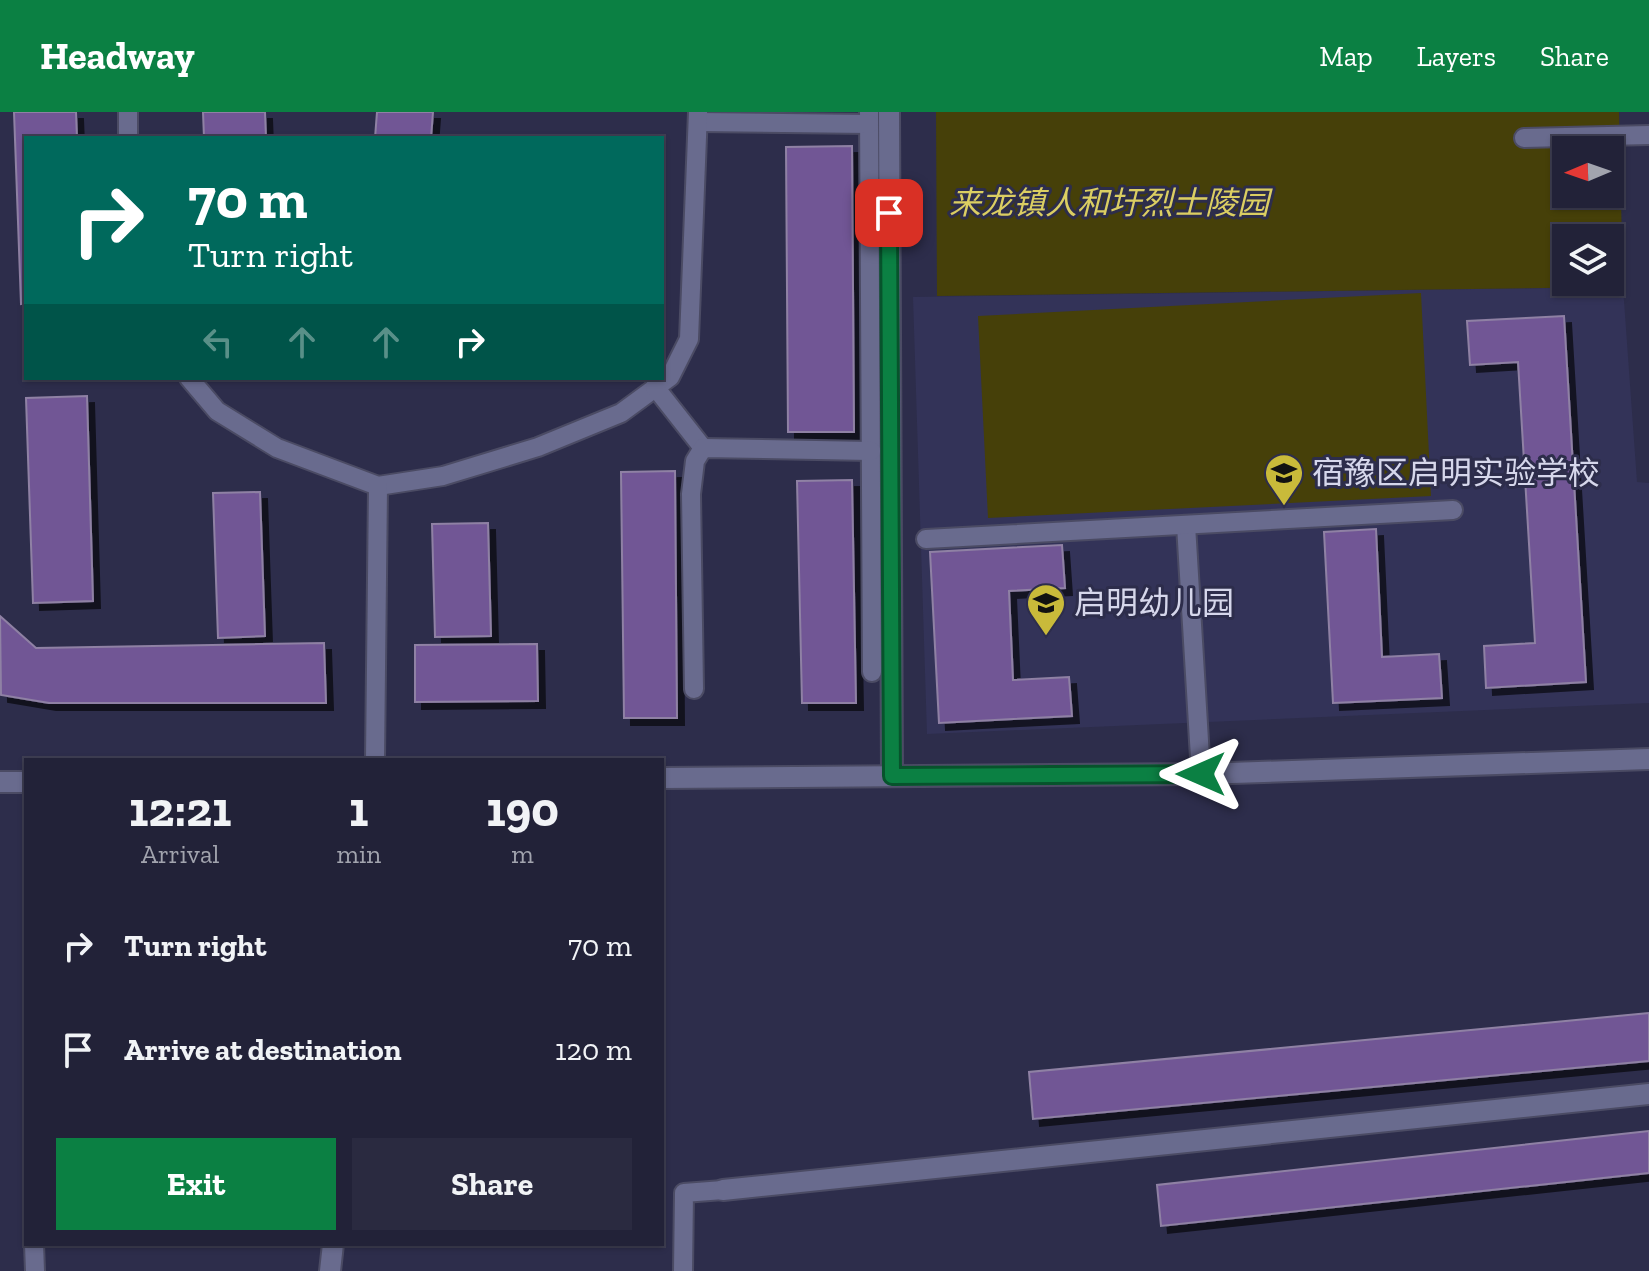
<!DOCTYPE html>
<html lang="en">
<head>
<meta charset="utf-8">
<style>
  body { margin:0; font-family:"Zilla Slab","Noto Sans SC",serif; background:#2a2a40; color:#f1f3f6; height:100vh; display:flex; flex-direction:column; font-size:30px; white-space:nowrap }
  * { box-sizing:border-box; margin:0 }
  p { font-size:26px; color:#a2a4ae }
  .icon { flex:none; width:44px; height:44px; fill:none; stroke:currentColor; stroke-width:2; stroke-linecap:round; stroke-linejoin:round }
  .map { position:relative; flex:1; overflow:hidden }
  .drawer { position:absolute; left:24px; top:646px; width:640px; height:488px; display:flex; flex-direction:column; background:#222238; border-radius:0px; box-shadow:0 2px 6px #0004,0 0 0 2px #3f3f53 }
  .drawer>* { flex:none }
  .hud { position:absolute; left:24px; top:24px; width:640px; height:244px; border-radius:0px; box-shadow:0 2px 6px #0004,0 0 0 2px #3f3f53; background:#00695c; color:#fff; overflow:hidden }
  .needle { width:52px; rotate:268deg }
  .tools { position:absolute; left:1552px; top:24px; display:grid; gap:16px }
  .tools a { display:grid; place-items:center; width:72px; height:72px; border-radius:0px; background:#222238; box-shadow:0 2px 6px #0004,0 0 0 2px #3f3f53; font-size:40px }
  .pin { position:absolute; display:grid; place-items:center; width:68px; height:68px; color:#fff; margin:-34px; border-radius:16px; box-shadow:0 4px 12px #0006 }
  .me { position:absolute; width:88px; margin:-44px; rotate:270deg; stroke-linejoin:round; filter:drop-shadow(0 0 6px #0008) }
  .turn { display:flex; align-items:center; gap:28px; height:168px; padding:0 32px; font-size:36px }
  .turn .icon { width:104px; height:104px; stroke-width:2.5 }
  .turn b { display:block; font-size:56px; line-height:68px }
  .lanes { display:flex; align-items:center; height:76px; padding:0 32px; background:#0003; justify-content:center; gap:40px; direction:ltr }
  .lanes .off { opacity:.35 }
  .eta { display:flex; justify-content:space-evenly; align-items:center; height:136px; text-align:center }
  .eta b { font-size:48px; font-weight:700; line-height:56px }
  .cta { display:flex; gap:16px; margin-top:auto; padding:16px 32px }
  .cta a { flex:1; height:92px; border-radius:0px; background:#0b8043; color:#fff; font-size:32px; font-weight:700; line-height:92px; text-align:center }
  .cta a+a { background:#2a2a40; color:#f1f3f6 }
  ul { padding:0; list-style:none }
  li { display:flex; align-items:center; gap:24px; height:104px; padding:0 32px }
  li div { flex:1 }
  li b { display:block; font-size:30px }
  li em { font-style:normal }
  header { display:flex; align-items:center; gap:48px; box-sizing:border-box; height:112px; padding:0 40px; background:#0b8043; color:#fff }
  header strong { font-size:38px }
  nav { display:flex; gap:44px; margin-inline-start:auto; font-size:28px }
  .map>svg:first-child { display:block }
  .built { fill:#333358 }
  .green { fill:#464009; fill-rule:evenodd }
  .building { fill:#715795; stroke:#8f81a4; stroke-width:2; filter:url(#shadow) }
  .lines { fill:none; stroke-linecap:round; stroke-linejoin:round }
  .lane-casing { stroke:#4b4b64; stroke-width:22 }
  .street-casing { stroke:#4b4b64; stroke-width:24 }
  .lane { stroke:#696b8e; stroke-width:18 }
  .street { stroke:#696b8e; stroke-width:20 }
  .route-casing { stroke:#07532c; stroke-width:20 }
  .route { stroke:#0b8043; stroke-width:14 }
  .labels { text-anchor:middle; stroke-width:6; stroke-linejoin:round; paint-order:stroke }
  .park-label { font-size:32px; font-style:italic; fill:#dbce62; stroke:#2d2d4b }
  .poi-label { font-size:32px; fill:#d6d7eb; stroke:#2d2d4b; text-anchor:start }
</style>
</head>
<body>
<header>
<strong>Headway</strong>
<nav><a>Map</a><a>Layers</a><a>Share</a></nav>
</header>
<div class="map">
<svg width="1649" height="1159" viewBox="0 0 1649 1159">
  <defs>
    <filter id="shadow"><feDropShadow dx="7" dy="7" stdDeviation="0" flood-color="#0009"/></filter>
  </defs>
  <rect width="100%" height="100%" fill="#2d2d4b"/>
  <path class="built" d="M 1623,175 L 1637,370 L 1649,371 L 1649,591 L 927,622 L 913,185 Z"/>
  <g class="green">
    <path d="M 936,0 L 1619,0 L 1623,175 L 937,184 ZM 1566,38 L 1610,38 L 1610,82 L 1566,82 ZM 1566,126 L 1610,126 L 1610,170 L 1566,170 Z"/>
    <path d="M 1421,181 L 1431,384 L 988,406 L 978,204 Z"/>
  </g>
  <g class="building">
    <path d="M 14,0 L 76,0 L 77,26 L 26,26 L 26,191 L 21,192 Z"/>
    <path d="M 203,0 L 265,0 L 266,26 L 204,26 Z"/>
    <path d="M 377,0 L 433,0 L 431,26 L 375,26 Z"/>
    <path d="M 852,34 L 854,320 L 788,320 L 786,35 Z"/>
    <path d="M 1564,204 L 1586,570 L 1486,576 L 1484,534 L 1535,531 L 1518,250 L 1470,253 L 1467,209 Z"/>
    <path d="M 87,284 L 93,489 L 33,491 L 26,286 Z"/>
    <path d="M 675,359 L 677,606 L 624,606 L 621,360 Z"/>
    <path d="M 852,368 L 856,591 L 802,591 L 797,369 Z"/>
    <path d="M 260,380 L 265,524 L 218,526 L 213,381 Z"/>
    <path d="M 488,411 L 491,524 L 435,525 L 432,412 Z"/>
    <path d="M 1376,417 L 1382,545 L 1439,542 L 1442,586 L 1333,591 L 1324,420 Z"/>
    <path d="M 1062,433 L 1065,476 L 1009,479 L 1013,568 L 1069,565 L 1072,604 L 939,611 L 930,440 Z"/>
    <path d="M 0,504 L 36,536 L 324,531 L 326,591 L 49,591 L 1,583 Z"/>
    <path d="M 537,532 L 538,589 L 415,590 L 415,533 Z"/>
    <path d="M 1649,901 L 1649,949 L 1033,1007 L 1029,960 Z"/>
    <path d="M 1649,1019 L 1649,1061 L 1161,1114 L 1157,1073 Z"/>
  </g>
  <g class="lines">
    <defs>
      <g id="lane">
        <path d="M 869,0 L 872,560"/>
        <path d="M 698,10 L 869,12"/>
        <path d="M 128,26 L 128,0"/>
        <path d="M 1524,26 L 1649,23"/>
        <path d="M 189,266 L 217,299 L 277,336 L 378,374 L 443,364 L 538,335 L 621,301 L 670,265 L 689,227 L 698,0"/>
        <path d="M 655,275 L 703,336"/>
        <path d="M 1186,413 L 1201,662"/>
        <path d="M 926,427 L 1453,398"/>
        <path d="M 694,577 L 691,382 L 695,349 L 703,336 L 871,339"/>
        <path d="M 375,648 L 378,374"/>
        <path d="M 34,1132 L 35,1159"/>
        <path d="M 683,1159 L 684,1081 L 723,1078"/>
      </g>
      <g id="street">
        <path d="M 889,0 L 892,664"/>
        <path d="M 662,666 L 1201,662 L 1649,647"/>
        <path d="M 0,670 L 26,670"/>
        <path d="M 723,1078 L 1649,982"/>
        <path d="M 330,1159 L 333,1132"/>
      </g>
    </defs>
    <use href="#lane" class="lane-casing"/>
    <use href="#street" class="street-casing"/>
    <use href="#lane" class="lane"/>
    <use href="#street" class="street"/>
  </g>
  <g class="lines">
    <defs>
      <path id="route" d="M 889,101 L 892,664 L 1201,662"/>
    </defs>
    <use href="#route" class="route-casing"/>
    <use href="#route" class="route"/>
  </g>
  <defs>
    <symbol id="school-pin" viewBox="-11 -11 22 30"><path d="M0 17L-7.5 6A9.5 9.5 0 1 1 7.5 6Z" fill="#c9ba3a" stroke="#2d2d4b"/><path d="M0-5L7-2L0 1L-7-2ZM-4 1L0 2.5L4 1V4Q0 6-4 4Z" fill="#111"/></symbol>
  </defs>
  <g fill-rule="evenodd">
    <use href="#school-pin" x="1262" y="339" width="44" height="60"/>
    <use href="#school-pin" x="1024" y="469" width="44" height="60"/>
  </g>
  <g class="labels">
    <g class="park-label">
      <text x="1109" y="102">来龙镇人和圩烈士陵园</text>
    </g>
    <g class="poi-label">
      <text x="1312" y="372">宿豫区启明实验学校</text>
      <text x="1074" y="502">启明幼儿园</text>
    </g>
  </g>
</svg>
<div class="tools">
<a><svg class="needle" viewBox="-14 -14 28 28"><path d="M0-13l5 13h-10z" fill="#e53935"/><path d="M0 13l5-13h-10z" fill="#a2a4ae"/></svg></a>
<a><svg class="icon" aria-label="layers" viewBox="0 0 24 24"><path d="M12 4l9 5-9 5-9-5zM3 14l9 5 9-5"/></svg></a>
</div>
<div class="pin" style="left:889px;top:101px;background:#d93025"><svg class="icon" aria-label="arrive" viewBox="0 0 24 24"><path d="M6 21V4h12l-3 4 3 4H6"/></svg></div>
<svg class="me" style="left:1201px;top:662px" viewBox="-20 -20 40 40"><path d="M0-17L14 15 0 8-14 15z" fill="#0b8043" stroke="#fff" stroke-width="4"/></svg>
<div class="hud">
<div class="turn"><svg class="icon" aria-label="right" viewBox="0 0 24 24"><path d="M7 20v-9h11M14 6l5 5-5 5"/></svg><div><b>70 m</b>Turn right</div></div>
<div class="lanes"><svg class="icon off" aria-label="left" viewBox="0 0 24 24"><path d="M17 20v-9H6M10 6l-5 5 5 5"/></svg><svg class="icon off" aria-label="ahead" viewBox="0 0 24 24"><path d="M12 20V5M6 11l6-6 6 6"/></svg><svg class="icon off" aria-label="ahead" viewBox="0 0 24 24"><path d="M12 20V5M6 11l6-6 6 6"/></svg><svg class="icon" aria-label="right" viewBox="0 0 24 24"><path d="M7 20v-9h11M14 6l5 5-5 5"/></svg></div>
</div>
<section class="drawer">
<div class="eta">
<div><b>12:21</b><p>Arrival</p></div>
<div><b>1</b><p>min</p></div>
<div><b>190</b><p>m</p></div>
</div>
<ul>
<li><svg class="icon" aria-label="right" viewBox="0 0 24 24"><path d="M7 20v-9h11M14 6l5 5-5 5"/></svg><div><b>Turn right</b></div><em>70 m</em></li>
<li><svg class="icon" aria-label="arrive" viewBox="0 0 24 24"><path d="M6 21V4h12l-3 4 3 4H6"/></svg><div><b>Arrive at destination</b></div><em>120 m</em></li>
</ul>
<div class="cta"><a>Exit</a><a>Share</a></div>
</section>
</div>
</body>
</html>
